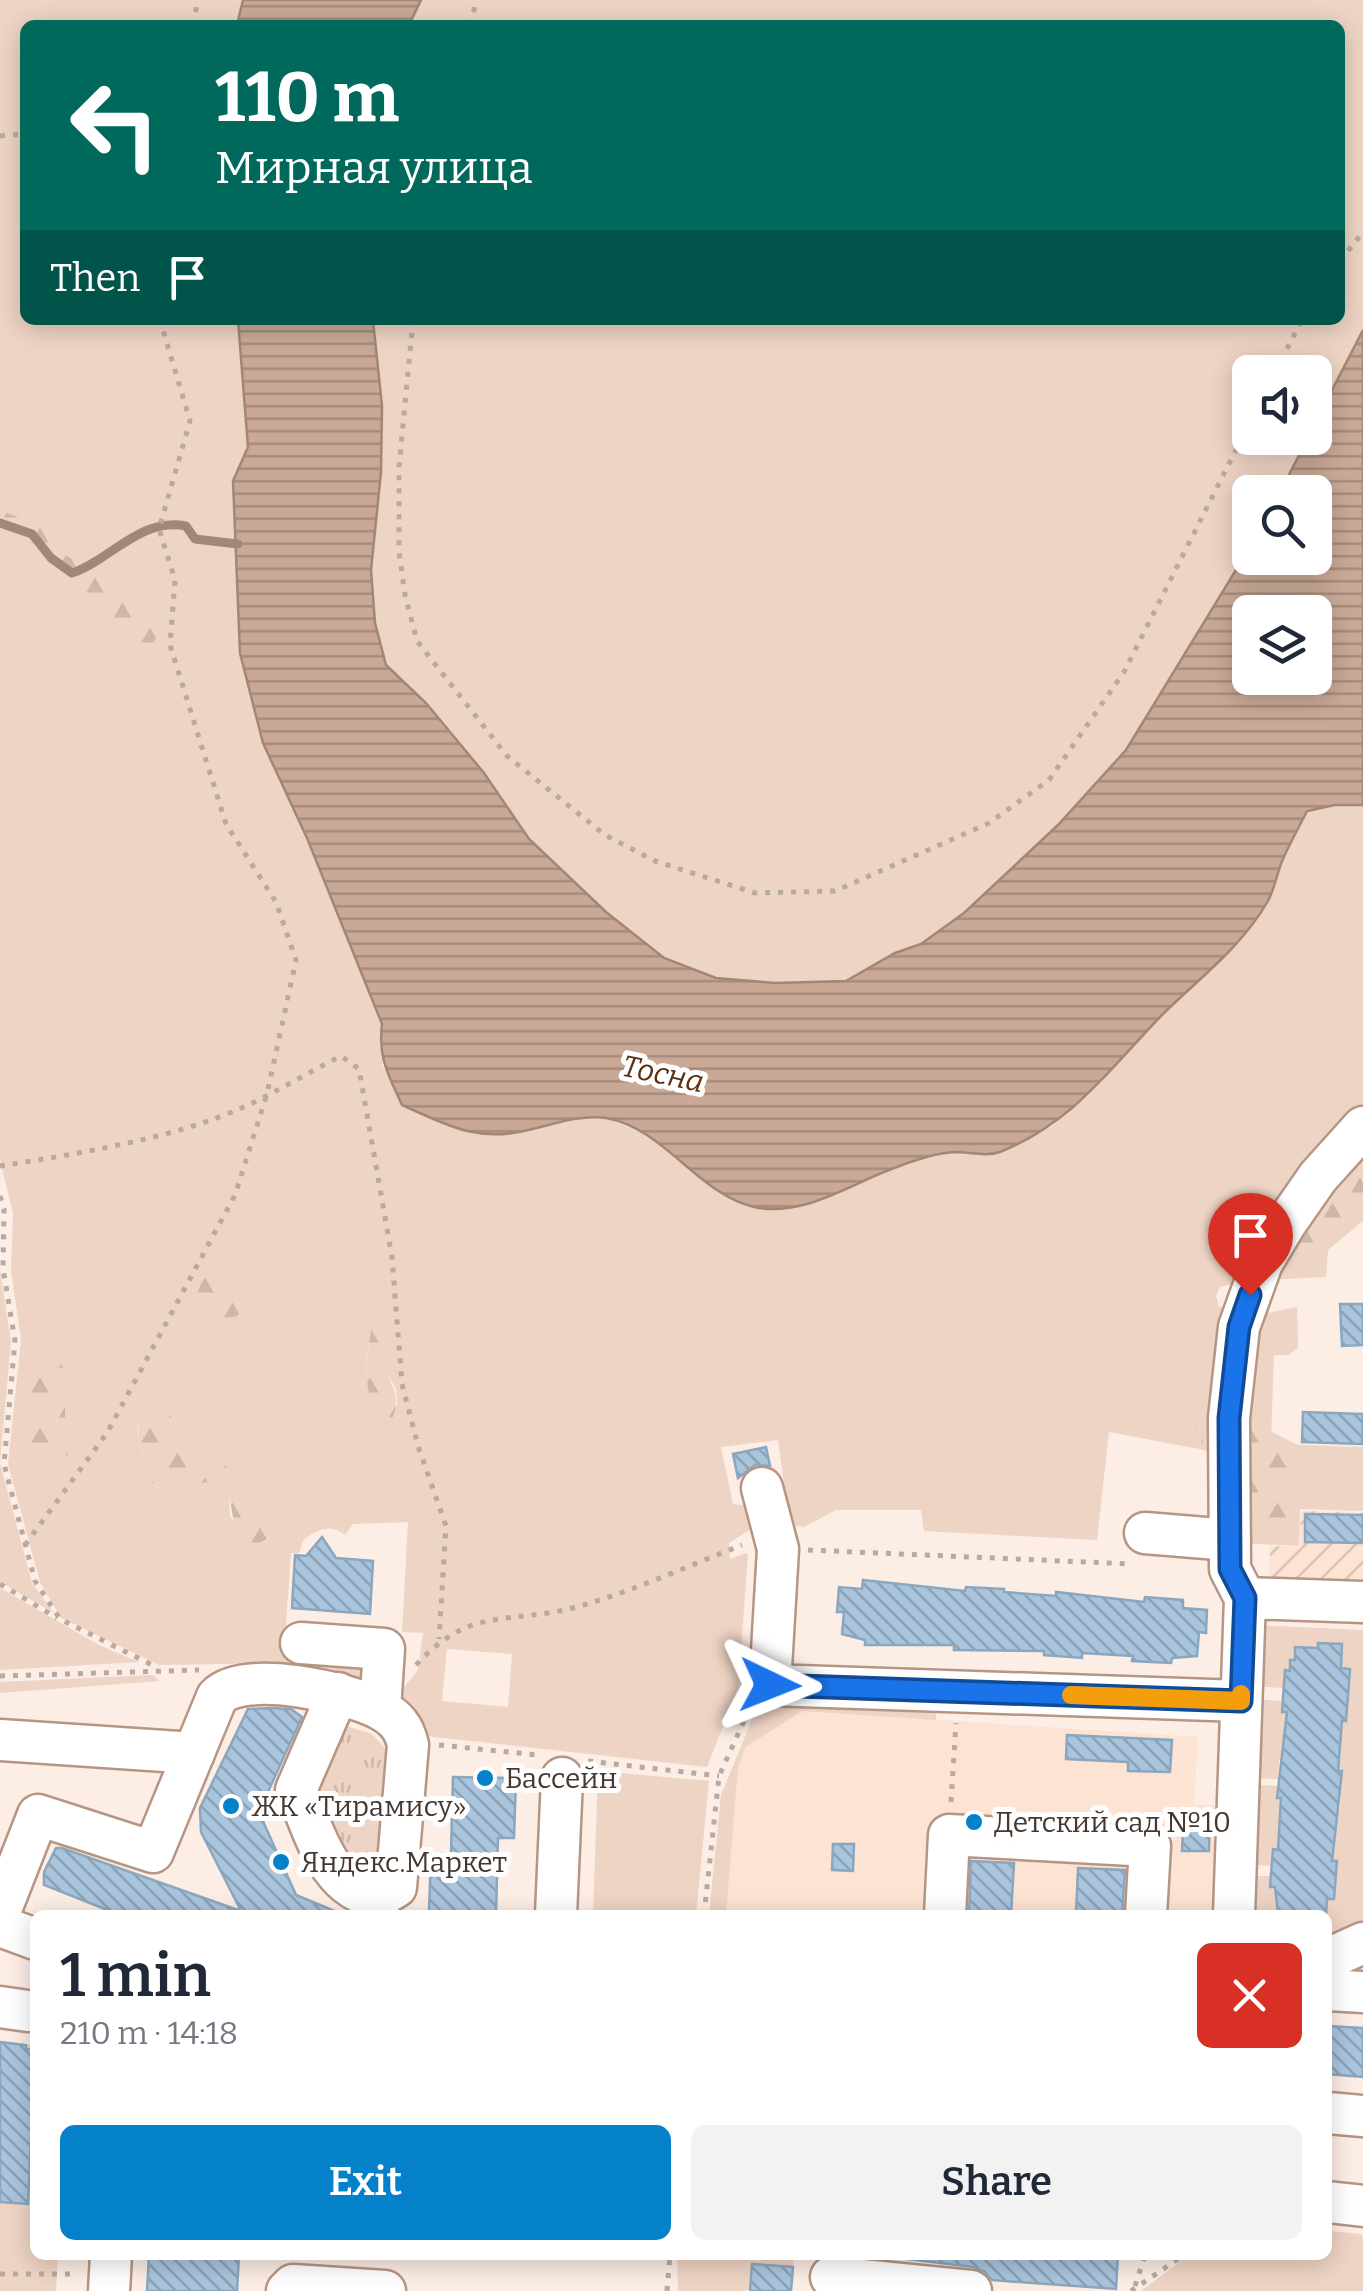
<!DOCTYPE html>
<html lang="en">
<head>
<meta charset="utf-8">
<style>
  body { margin:0; font-family:Bitter,serif; background:#f2f2f3; color:#1f2937; height:100vh; display:flex; flex-direction:column; font-size:38px; white-space:nowrap }
  * { box-sizing:border-box; margin:0 }
  p { font-size:32px; color:#747a83 }
  .icon { flex:none; width:55px; height:55px; fill:none; stroke:currentColor; stroke-width:2; stroke-linecap:round; stroke-linejoin:round }
  .map { position:relative; flex:1; overflow:hidden }
  .sheet { position:absolute; left:30px; top:1910px; width:1302px; height:350px; display:flex; flex-direction:column; background:#fff; border-radius:15px; box-shadow:0 5px 25px #0003 }
  .sheet>* { flex:none }
  .top-card { position:absolute; left:20px; top:20px; width:1325px; height:305px; border-radius:15px; box-shadow:0 5px 25px #0003; background:#00695c; color:#fff; overflow:hidden }
  .tools { position:absolute; left:1232px; top:355px; display:grid; gap:20px }
  .tools a { display:grid; place-items:center; width:100px; height:100px; border-radius:15px; background:#fff; box-shadow:0 5px 25px #0003; font-size:50px }
  .pin { position:absolute; display:grid; place-items:center; width:85px; height:85px; color:#fff; margin:-102px -42px; border-radius:50% 50% 50% 0; rotate:-45deg; box-shadow:0 0 10px #0007 }
  .pin .icon { rotate:45deg }
  .me { position:absolute; width:110px; margin:-55px; rotate:92deg; stroke-linejoin:round; filter:drop-shadow(0 0 8px #0008) }
  .turn { display:flex; align-items:center; gap:35px; height:210px; padding:0 30px; font-size:45px }
  .turn .icon { width:130px; height:130px; stroke-width:2.5 }
  .turn b { display:block; font-size:70px; line-height:85px }
  .then { display:flex; align-items:center; height:95px; padding:0 30px; background:#0003; gap:20px; font-size:38px }
  .round { display:grid; place-items:center; flex:none; width:105px; height:105px; border-radius:15px; background:#f2f2f3 }
  .headline { display:flex; align-items:center; justify-content:space-between; height:170px; padding:0 30px }
  h1 { font-size:60px; font-weight:600; line-height:75px }
  .button { display:flex; gap:20px; margin-top:auto; padding:20px 30px }
  .button a { flex:1; height:115px; border-radius:15px; background:#0581c9; color:#fff; font-size:40px; font-weight:600; line-height:115px; text-align:center }
  .button a+a { background:#f2f2f3; color:#1f2937 }
  .map>svg:first-child { display:block }
  .built { fill:#fce3d4 }
  .industrial { fill:url(#industrial-furrows) }
  .grass { fill:#eed4c4; fill-rule:evenodd }
  .forest { fill:url(#forest-firs) }
  .park { fill:url(#park-tufts) }
  .water { fill:url(#water-rules); stroke:#a28777; stroke-width:2.5; fill-rule:evenodd }
  .lines { fill:none; stroke-linecap:round; stroke-linejoin:round }
  .stream { stroke:#a28777; stroke-width:9 }
  .building { fill:url(#building-back-hatch); stroke:#8ba7bf; stroke-width:2.5 }
  .minor-casing { stroke:#b69683; stroke-width:45 }
  .path { stroke:#b8aaa2; stroke-width:5; stroke-dasharray:5 8; stroke-linecap:butt }
  .minor { stroke:#fff; stroke-width:40 }
  .route-casing { stroke:#114b97; stroke-width:25 }
  .route { stroke:#1a73e8; stroke-width:18 }
  .slow { stroke:#f59e0b; stroke-width:18 }
  .poi-dot { fill:#0581c9; stroke:#fefefe; stroke-width:4 }
  .labels { text-anchor:middle; stroke-width:10; stroke-linejoin:round; paint-order:stroke }
  .poi-label { font-size:28px; fill:#463830; stroke:#fefefe; text-anchor:start }
  .water-label { font-size:30px; font-style:italic; fill:#5b2f11; stroke:#fefefe }
</style>
</head>
<body>
<div class="map">
<svg width="1363" height="2291" viewBox="0 0 1363 2291">
  <defs>
    <pattern id="industrial-furrows" width="10" height="10" patternUnits="userSpaceOnUse" patternTransform="scale(2.5)"><rect width="10" height="10" fill="#fce3d4"/><path d="M-1 1l2-2M0 10L10 0M9 11l2-2" fill="none" stroke="#d9c4b6"/></pattern>
    <pattern id="forest-firs" width="22" height="20" patternUnits="userSpaceOnUse" patternTransform="scale(2.5)"><rect width="22" height="20" fill="#eed4c4"/><path d="M5 1l3.5 6h-7zM16 11l3.5 6h-7z" fill="#cdb7a9"/></pattern>
    <pattern id="park-tufts" width="24" height="20" patternUnits="userSpaceOnUse" patternTransform="scale(2.5)"><rect width="24" height="20" fill="#eed4c4"/><path d="M3 7l-1-3M5 7V3M7 7l1-3M15 17l-1-3M17 17v-4M19 17l1-3" fill="none" stroke="#cdb7a9"/></pattern>
    <pattern id="water-rules" width="6" height="5" patternUnits="userSpaceOnUse" patternTransform="scale(2.5)"><rect width="6" height="5" fill="#c9a996"/><path d="M0 2.5h6" fill="none" stroke="#a58b7b"/></pattern>
    <pattern id="building-back-hatch" width="6" height="6" patternUnits="userSpaceOnUse" patternTransform="scale(2.5)"><rect width="6" height="6" fill="#a9c5dd"/><path d="M-1 5l2 2M0 0l6 6M5-1l2 2" fill="none" stroke="#8ba1b4"/></pattern>
  </defs>
  <rect width="100%" height="100%" fill="#fcede5"/>
  <path class="built" d="M 802,1711 L 1198,1737 L 1194,1804 L 1217,1806 L 1215,1915 L 726,1915 L 738,1768 L 746,1747 Z"/>
  <path class="industrial" d="M 1301,1511 L 1363,1513 L 1363,1586 L 1269,1583 L 1270,1546 L 1300,1547 Z"/>
  <g class="grass">
    <path d="M 0,0 L 243,0 L 237,25 L 25,25 L 25,320 L 238,320 L 248,447 L 233,481 L 240,653 L 263,743 L 307,838 L 382,1024 L 385,1051 L 382,1065 L 390,1079 L 521,1132 L 580,1119 L 607,1118 L 642,1133 L 754,1207 L 786,1210 L 922,1158 L 954,1152 L 995,1154 L 1051,1127 L 1089,1095 L 1268,901 L 1283,859 L 1307,811 L 1335,805 L 1363,805 L 1363,1107 L 1312,1164 L 1240,1282 L 1220,1287 L 1216,1296 L 1219,1306 L 1229,1311 L 1214,1389 L 1206,1395 L 1203,1436 L 1199,1449 L 1109,1432 L 1097,1540 L 924,1531 L 921,1510 L 836,1510 L 804,1527 L 782,1523 L 776,1504 L 784,1484 L 778,1440 L 721,1447 L 733,1504 L 749,1506 L 754,1527 L 729,1543 L 730,1559 L 746,1553 L 748,1555 L 738,1688 L 707,1767 L 417,1735 L 392,1702 L 418,1670 L 423,1633 L 402,1632 L 408,1522 L 353,1524 L 345,1535 C 331,1523 316,1529 303,1541 L 299,1553 L 291,1553 L 284,1652 L 375,1658 L 373,1682 L 328,1668 L 290,1663 L 159,1665 L 61,1618 L 40,1582 L 8,1464 L 21,1340 L 11,1271 L 13,1213 L 0,1160 ZM 372,1326 C 397,1344 389,1344 387,1372 L 396,1389 L 397,1407 L 374,1403 C 362,1380 367,1351 372,1326 ZM 168,1414 L 188,1439 L 244,1479 L 254,1495 L 279,1518 C 274,1534 272,1541 255,1545 L 230,1516 L 229,1494 L 222,1483 C 192,1475 181,1506 152,1483 C 148,1464 137,1447 138,1427 ZM 447,1649 L 512,1654 L 508,1707 L 442,1701 Z"/>
    <path d="M 421,0 L 1363,0 L 1363,330 L 1315,423 L 1315,372 L 1250,372 L 1250,438 L 1308,438 L 1280,492 L 1250,492 L 1250,547 L 1126,750 L 1058,825 L 964,913 L 921,944 L 895,953 L 846,981 L 775,983 L 716,978 L 664,959 L 606,912 L 529,839 L 484,773 L 426,703 L 387,665 L 375,623 L 371,570 L 381,472 L 382,406 L 373,320 L 1340,320 L 1340,25 L 409,25 Z"/>
    <path d="M 1363,1140 L 1363,1221 L 1328,1250 L 1326,1277 L 1269,1280 Z"/>
    <path d="M 0,1205 L 0,1269 L 11,1341 L 0,1463 L 32,1583 L 54,1613 L 0,1582 Z"/>
    <path d="M 1297,1307 L 1298,1348 L 1288,1355 L 1274,1355 L 1271,1440 L 1246,1428 L 1249,1354 L 1263,1314 Z"/>
    <path d="M 1241,1443 L 1363,1447 L 1363,1511 L 1300,1509 L 1299,1546 L 1240,1543 Z"/>
    <path d="M 0,1588 L 99,1645 L 139,1662 L 0,1670 Z"/>
    <path d="M 1254,1625 L 1363,1630 L 1363,1935 L 1328,1949 L 1327,1899 L 1334,1899 L 1337,1862 L 1332,1861 L 1331,1810 L 1340,1809 L 1342,1772 L 1338,1771 L 1337,1721 L 1346,1721 L 1349,1669 L 1341,1668 L 1342,1644 L 1319,1643 L 1318,1648 L 1296,1647 L 1295,1660 L 1290,1660 L 1290,1671 L 1285,1671 L 1284,1688 L 1252,1686 Z"/>
    <path d="M 153,1675 L 159,1681 L 0,1693 L 0,1682 Z"/>
    <path d="M 1252,1699 L 1283,1701 L 1282,1711 L 1287,1712 L 1284,1759 L 1279,1760 L 1278,1779 L 1249,1778 Z"/>
    <path d="M 760,1700 L 936,1708 L 936,1720 L 802,1711 L 746,1747 L 738,1768 L 726,1915 L 709,1915 L 721,1795 Z"/>
    <path d="M 598,1771 L 709,1781 L 696,1915 L 593,1915 Z"/>
    <path d="M 1259,1785 L 1277,1786 L 1277,1797 L 1281,1798 L 1283,1837 L 1279,1837 L 1278,1850 L 1273,1850 L 1272,1866 L 1246,1864 L 1249,1795 Z"/>
    <path d="M 1256,1876 L 1271,1876 L 1270,1886 L 1275,1887 L 1275,1900 L 1279,1901 L 1278,1913 L 1302,1915 L 1247,1915 L 1247,1885 Z"/>
    <path d="M 0,2042 L 35,2045 L 35,2255 L 58,2255 L 56,2291 L 0,2291 Z"/>
    <path d="M 1328,2231 L 1361,2234 L 1363,2238 L 1363,2291 L 1141,2291 L 1189,2255 L 1328,2255 Z"/>
    <path d="M 677,2255 L 794,2255 L 793,2267 L 752,2264 L 750,2289 L 744,2291 L 678,2291 Z"/>
  </g>
  <g class="forest">
    <path d="M 0,510 L 47,529 L 62,553 L 87,568 L 125,578 L 134,587 L 138,599 L 160,611 C 166,644 141,659 112,647 L 89,599 L 41,572 L 25,548 L 0,534 Z"/>
    <path d="M 1363,1153 L 1363,1207 L 1339,1222 L 1324,1241 L 1303,1245 L 1290,1252 L 1288,1238 Z"/>
    <path d="M 211,1270 L 237,1270 L 246,1281 L 244,1306 L 237,1316 C 219,1320 207,1316 194,1304 L 202,1279 Z"/>
    <path d="M 380,1322 L 388,1328 L 388,1337 L 394,1355 C 376,1376 405,1387 393,1417 L 384,1419 C 359,1397 367,1354 372,1325 Z"/>
    <path d="M 43,1346 C 74,1369 65,1379 65,1413 C 65,1428 71,1440 68,1455 C 52,1467 39,1473 22,1460 L 20,1447 L 30,1351 Z"/>
    <path d="M 1223,1357 L 1223,1455 L 1199,1449 L 1203,1436 L 1195,1429 L 1189,1409 L 1214,1389 L 1213,1360 Z"/>
    <path d="M 148,1408 L 168,1413 L 188,1439 L 244,1479 L 254,1495 L 279,1518 L 273,1536 L 255,1546 C 223,1524 239,1509 222,1483 C 192,1475 181,1506 152,1483 C 147,1458 127,1431 148,1408 Z"/>
    <path d="M 1249,1420 L 1304,1448 L 1304,1468 L 1291,1483 C 1291,1505 1306,1531 1281,1543 L 1268,1541 L 1259,1520 L 1240,1509 Z"/>
  </g>
  <path class="park" d="M 340,1724 L 372,1734 L 395,1758 L 393,1830 L 371,1861 L 340,1860 L 308,1788 Z"/>
  <g class="water">
    <path d="M 243,0 L 421,0 L 409,25 L 237,25 Z"/>
    <path d="M 238,320 L 373,320 L 382,406 L 381,472 L 371,570 L 375,623 L 386,665 L 426,703 L 484,773 L 529,839 L 606,912 L 664,958 L 716,978 L 775,983 L 846,981 L 895,953 L 921,944 L 964,913 L 1058,825 L 1126,750 L 1250,547 L 1250,558 L 1315,558 L 1315,492 L 1280,492 L 1308,438 L 1315,438 L 1315,423 L 1363,330 L 1363,805 L 1335,805 L 1307,811 C 1299,827 1290,843 1283,859 C 1277,872 1275,888 1268,901 C 1241,948 1197,980 1160,1017 C 1108,1071 1072,1123 1000,1152 C 986,1157 969,1152 955,1152 C 935,1153 915,1160 897,1167 C 851,1183 804,1218 754,1207 C 698,1194 664,1128 606,1118 C 579,1114 549,1126 524,1131 C 475,1142 445,1124 402,1105 C 388,1074 378,1058 382,1024 L 307,838 L 263,743 L 240,653 L 233,481 L 248,447 ZM 1250,612 L 1315,612 L 1315,678 L 1250,678 Z"/>
  </g>
  <g class="lines">
    <path class="stream" d="M 0,523 L 32,534 L 51,558 L 72,573 C 111,560 140,517 186,526 L 195,539 L 238,544"/>
  </g>
  <g class="building">
    <path d="M 1340,1304 L 1363,1304 L 1363,1345 L 1342,1346 Z"/>
    <path d="M 1303,1412 L 1363,1414 L 1362,1444 L 1302,1442 Z"/>
    <path d="M 766,1447 L 770,1466 L 755,1465 L 738,1478 L 733,1454 Z"/>
    <path d="M 1305,1514 L 1363,1515 L 1363,1543 L 1305,1542 Z"/>
    <path d="M 322,1537 L 336,1558 L 373,1561 L 370,1614 L 292,1608 L 295,1555 L 306,1556 Z"/>
    <path d="M 863,1580 L 965,1591 L 966,1587 L 1004,1589 L 1004,1592 L 1056,1596 L 1056,1592 L 1144,1602 L 1145,1597 L 1183,1600 L 1183,1608 L 1207,1610 L 1206,1633 L 1199,1632 L 1197,1656 L 1172,1658 L 1171,1663 L 1132,1661 L 1133,1656 L 1082,1653 L 1082,1658 L 1044,1655 L 1044,1651 L 954,1650 L 954,1645 L 865,1645 L 865,1640 L 842,1634 L 844,1612 L 837,1612 L 839,1587 L 862,1589 Z"/>
    <path d="M 1318,1643 L 1342,1644 L 1341,1668 L 1350,1669 L 1346,1721 L 1342,1721 L 1338,1771 L 1342,1771 L 1332,1861 L 1337,1861 L 1334,1899 L 1327,1899 L 1326,1915 L 1278,1913 L 1275,1887 L 1270,1887 L 1273,1849 L 1278,1850 L 1281,1798 L 1277,1798 L 1287,1712 L 1282,1712 L 1285,1670 L 1290,1671 L 1290,1660 L 1295,1660 L 1295,1647 L 1318,1648 Z"/>
    <path d="M 271,1708 L 291,1709 L 302,1717 L 262,1805 L 262,1819 L 296,1895 L 344,1915 L 120,1915 L 44,1885 L 44,1872 L 56,1848 L 62,1848 L 241,1911 L 201,1832 L 200,1808 L 248,1709 Z"/>
    <path d="M 1067,1735 L 1172,1740 L 1170,1772 L 1128,1771 L 1128,1762 L 1066,1759 Z"/>
    <path d="M 453,1777 L 516,1778 L 514,1838 L 498,1838 L 496,1915 L 429,1912 L 431,1854 L 451,1854 Z"/>
    <path d="M 1184,1812 L 1210,1812 L 1209,1851 L 1182,1851 Z"/>
    <path d="M 833,1844 L 854,1844 L 853,1871 L 832,1870 Z"/>
    <path d="M 971,1861 L 1014,1863 L 1011,1915 L 969,1915 Z"/>
    <path d="M 1078,1868 L 1125,1870 L 1122,1915 L 1076,1915 Z"/>
    <path d="M 1328,2026 L 1363,2028 L 1363,2077 L 1328,2074 Z"/>
    <path d="M 0,2042 L 26,2045 L 26,2049 L 35,2050 L 28,2204 L 0,2202 Z"/>
    <path d="M 149,2255 L 239,2255 L 237,2291 L 147,2291 Z"/>
    <path d="M 874,2255 L 1118,2255 L 1116,2289 L 992,2280 L 984,2271 L 973,2267 Z"/>
    <path d="M 752,2264 L 793,2267 L 791,2291 L 750,2291 Z"/>
  </g>
  <g class="lines">
    <defs>
      <g id="minor">
        <path d="M 762,1488 L 778,1549 L 770,1685 L 1241,1701"/>
        <path d="M 1145,1533 L 1230,1540"/>
        <path d="M 1245,1598 L 1363,1602"/>
        <path d="M 301,1643 L 384,1649 L 380,1709 C 396,1718 404,1727 408,1745 L 396,1887 L 379,1897 L 378,1915"/>
        <path d="M 338,1693 L 296,1790 C 314,1830 328,1892 379,1897"/>
        <path d="M 0,1740 L 194,1753"/>
        <path d="M 0,1912 L 38,1815 L 153,1852 L 217,1697 C 244,1669 347,1692 380,1709"/>
        <path d="M 556,1915 L 562,1778"/>
        <path d="M 945,1915 L 949,1835 L 1150,1846 L 1146,1915"/>
        <path d="M 1234,1915 L 1245,1598 L 1230,1569 L 1229,1418 L 1239,1327 L 1262,1263 L 1286,1223 L 1318,1177 L 1363,1127"/>
        <path d="M 0,1926 L 35,1939"/>
        <path d="M 1328,1959 L 1363,1943"/>
        <path d="M 1328,1990 L 1363,1992"/>
        <path d="M 0,2007 L 28,2011"/>
        <path d="M 1328,2113 L 1363,2116"/>
        <path d="M 1328,2202 L 1363,2206"/>
        <path d="M 831,2277 L 971,2291"/>
        <path d="M 109,2291 L 111,2255"/>
        <path d="M 287,2291 L 293,2285 L 385,2291"/>
      </g>
    </defs>
    <use href="#minor" class="minor-casing"/>
    <g class="path">
      <path d="M 193,25 L 198,0"/>
      <path d="M 471,25 L 476,0"/>
      <path d="M 0,136 L 25,134"/>
      <path d="M 1340,261 L 1363,232"/>
      <path d="M 413,320 L 399,467 L 399,552 L 405,595 L 417,641 L 507,756 L 605,835 L 655,861 L 755,893 L 835,891 L 989,823 L 1049,780 L 1124,672 L 1250,422"/>
      <path d="M 1275,372 L 1302,320"/>
      <path d="M 0,1166 C 76,1154 177,1138 246,1106 C 278,1091 309,1072 341,1056 L 359,1069 L 392,1257 L 402,1384 L 418,1446 L 446,1526 L 439,1639"/>
      <path d="M 0,1196 L 4,1209 L 3,1268 L 15,1341 L 4,1464 L 35,1581 L 60,1619 L 158,1668"/>
      <path d="M 25,1545 L 107,1433 L 235,1195 L 267,1094 L 296,960 L 276,902 L 226,824 L 170,645 L 175,580 L 159,529 L 190,421 L 160,320"/>
      <path d="M 808,1550 L 1132,1564"/>
      <path d="M 0,1584 L 57,1618"/>
      <path d="M 416,1665 C 471,1605 509,1625 577,1607 C 633,1591 688,1566 742,1545"/>
      <path d="M 0,1676 L 199,1670"/>
      <path d="M 439,1745 L 538,1755"/>
      <path d="M 588,1761 L 719,1776"/>
      <path d="M 951,1802 L 956,1723"/>
      <path d="M 704,1915 L 719,1776 L 749,1710"/>
      <path d="M 0,2274 L 77,2274"/>
      <path d="M 1135,2286 L 1145,2255"/>
      <path d="M 667,2291 L 670,2255"/>
      <path d="M 1131,2291 L 1184,2255"/>
    </g>
    <use href="#minor" class="minor"/>
  </g>
  <g class="lines">
    <defs>
      <path id="route" d="M 770,1685 L 1241,1701 L 1245,1598 L 1230,1569 L 1229,1418 L 1239,1327 L 1250,1295"/>
    </defs>
    <use href="#route" class="route-casing"/>
    <use href="#route" class="route"/>
    <path class="slow" d="M 1071,1695 L 1241,1701 L 1241,1694"/>
  </g>
  <g class="poi-dot">
    <circle cx="485" cy="1778" r="10"/>
    <circle cx="231" cy="1806" r="10"/>
    <circle cx="974" cy="1822" r="10"/>
    <circle cx="281" cy="1862" r="10"/>
  </g>
  <g class="labels">
    <g class="poi-label">
      <text x="505" y="1788">Бассейн</text>
      <text x="251" y="1816">ЖК «Тирамису»</text>
      <text x="994" y="1832">Детский сад №10</text>
      <text x="301" y="1872">Яндекс.Маркет</text>
    </g>
    <g class="water-label">
      <text transform="translate(663 1074) rotate(12)" y="10">Тосна</text>
    </g>
  </g>
</svg>
<div class="tools">
<a><svg class="icon" aria-label="sound" viewBox="0 0 24 24"><path d="M4 9h4l5-4v14l-5-4H4zM17 9q2 3 0 6"/></svg></a>
<a><svg class="icon" aria-label="search" viewBox="0 0 24 24"><circle cx="10" cy="10" r="6"/><path d="M15 15l6 6"/></svg></a>
<a><svg class="icon" aria-label="layers" viewBox="0 0 24 24"><path d="M12 4l9 5-9 5-9-5zM3 14l9 5 9-5"/></svg></a>
</div>
<div class="pin" style="left:1250px;top:1295px;background:#d93025"><svg class="icon" aria-label="arrive" viewBox="0 0 24 24"><path d="M6 21V4h12l-3 4 3 4H6"/></svg></div>
<svg class="me" style="left:770px;top:1685px" viewBox="-20 -20 40 40"><path d="M0-17L14 15 0 8-14 15z" fill="#1a73e8" stroke="#fff" stroke-width="4"/></svg>
<div class="top-card">
<div class="turn"><svg class="icon" aria-label="left" viewBox="0 0 24 24"><path d="M17 20v-9H6M10 6l-5 5 5 5"/></svg><div><b>110 m</b>Мирная улица</div></div>
<div class="then">Then<svg class="icon" aria-label="arrive" viewBox="0 0 24 24"><path d="M6 21V4h12l-3 4 3 4H6"/></svg></div>
</div>
<section class="sheet">
<div class="headline"><div><h1>1 min</h1><p>210 m · 14:18</p></div><a class="round" style="background:#d93025;color:#fff"><svg class="icon" aria-label="close" viewBox="0 0 24 24"><path d="M6 6l12 12M18 6L6 18"/></svg></a></div>
<div class="button"><a>Exit</a><a>Share</a></div>
</section>
</div>
</body>
</html>
